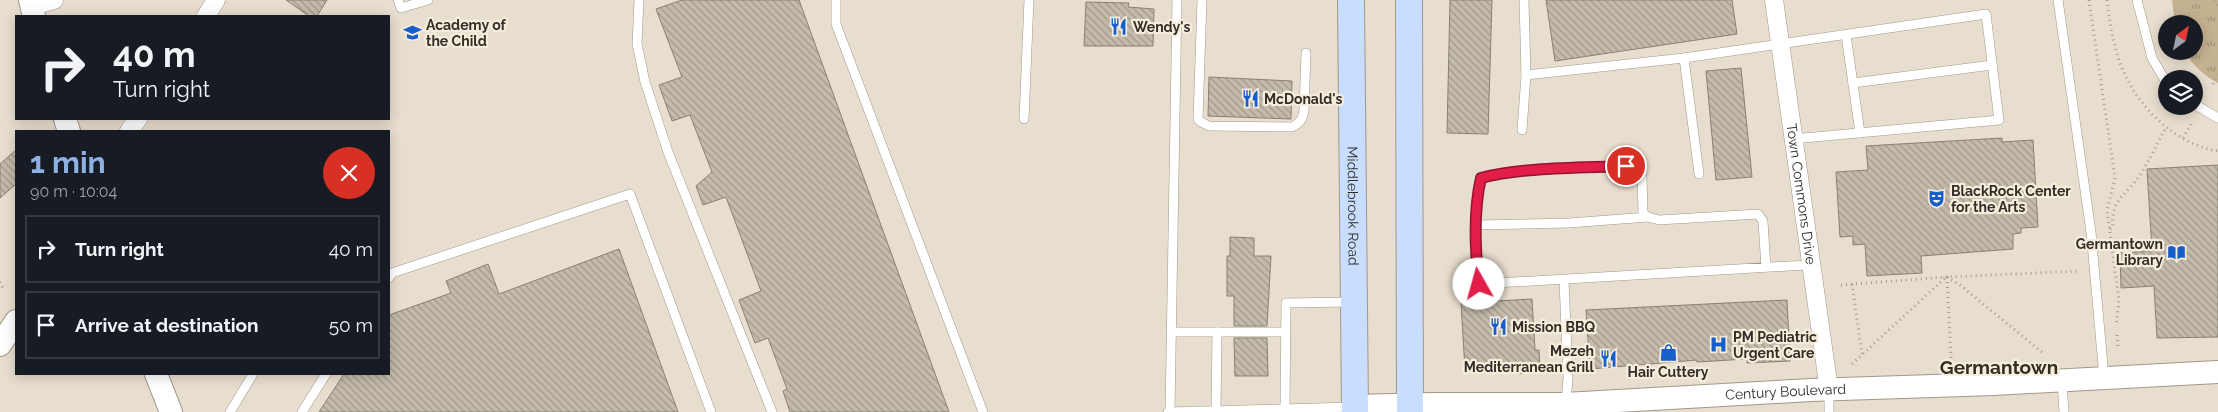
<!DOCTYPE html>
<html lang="en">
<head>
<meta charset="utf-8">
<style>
  body { margin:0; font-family:Raleway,sans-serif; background:#20242c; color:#f1f3f6; height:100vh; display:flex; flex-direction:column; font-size:19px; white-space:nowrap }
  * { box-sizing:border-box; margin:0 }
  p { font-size:16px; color:#9ea1a6 }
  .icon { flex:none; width:28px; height:28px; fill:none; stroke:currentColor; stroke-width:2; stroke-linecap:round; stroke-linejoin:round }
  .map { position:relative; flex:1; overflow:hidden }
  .drawer { position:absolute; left:15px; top:130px; width:375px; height:245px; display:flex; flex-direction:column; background:#171b24; border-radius:0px; box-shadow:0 2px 12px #0003 }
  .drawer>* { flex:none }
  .top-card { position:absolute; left:15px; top:15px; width:375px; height:105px; border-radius:0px; box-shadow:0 2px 12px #0003; background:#171b24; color:#f1f3f6; overflow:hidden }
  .needle { width:32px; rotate:33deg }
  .buttons { position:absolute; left:2158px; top:15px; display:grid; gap:10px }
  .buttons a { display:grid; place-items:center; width:45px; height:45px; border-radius:50%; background:#171b24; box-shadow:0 2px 12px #0003; font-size:25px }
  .pin { position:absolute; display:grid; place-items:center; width:42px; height:42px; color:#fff; margin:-21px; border:2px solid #fff; border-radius:50%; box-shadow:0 1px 5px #0007 }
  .me { position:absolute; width:55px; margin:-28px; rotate:353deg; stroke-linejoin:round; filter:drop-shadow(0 0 4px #0008) }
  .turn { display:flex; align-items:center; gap:18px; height:105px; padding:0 15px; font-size:22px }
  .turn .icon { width:65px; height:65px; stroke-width:2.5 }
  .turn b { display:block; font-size:35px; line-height:42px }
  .round { display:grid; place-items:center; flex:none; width:52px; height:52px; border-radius:26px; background:#20242c }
  .summary { display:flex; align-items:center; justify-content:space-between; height:85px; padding:0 15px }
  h1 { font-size:30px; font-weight:700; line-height:38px; color:#8eb0e2 }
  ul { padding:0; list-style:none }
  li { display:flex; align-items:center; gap:15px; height:68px; margin:0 10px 8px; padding:0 5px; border:2px solid #363941; border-radius:0px }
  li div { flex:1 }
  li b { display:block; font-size:19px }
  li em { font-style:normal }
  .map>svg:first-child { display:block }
  .park { fill:url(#park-tufts) }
  .building { fill:url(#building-back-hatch); stroke:#888071 }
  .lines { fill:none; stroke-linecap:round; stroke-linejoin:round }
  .service-casing { stroke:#a19889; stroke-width:10 }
  .minor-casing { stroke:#a19889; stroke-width:19 }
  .tertiary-casing { stroke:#a19889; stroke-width:24 }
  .secondary-casing { stroke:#a19889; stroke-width:28 }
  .path { stroke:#a49c90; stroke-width:3; stroke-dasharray:1 4; stroke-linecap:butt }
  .service { stroke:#fff; stroke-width:9 }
  .minor { stroke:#fff; stroke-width:18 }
  .tertiary { stroke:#fff; stroke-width:22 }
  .secondary { stroke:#c9ddfe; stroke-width:26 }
  .route-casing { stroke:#92132f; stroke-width:12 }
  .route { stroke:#e11d48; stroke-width:9 }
  .labels { text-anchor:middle; stroke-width:4.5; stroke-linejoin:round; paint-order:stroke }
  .poi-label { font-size:14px; font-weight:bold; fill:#322e28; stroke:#f5ecdc; text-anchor:start }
  .street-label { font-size:14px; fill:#322e28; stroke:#f5ecdc }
  .district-label { font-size:19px; font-weight:bold; fill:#342d21; stroke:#f5ecdc }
</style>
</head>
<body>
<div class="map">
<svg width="2218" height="412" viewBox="0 0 2218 412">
  <defs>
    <pattern id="park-tufts" width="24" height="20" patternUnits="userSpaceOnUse" patternTransform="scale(1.25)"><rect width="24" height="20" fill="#c4b190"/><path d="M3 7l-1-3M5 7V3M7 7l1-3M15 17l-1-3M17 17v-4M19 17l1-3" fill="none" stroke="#a09076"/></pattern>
    <pattern id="building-back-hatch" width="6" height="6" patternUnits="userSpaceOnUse" patternTransform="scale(1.25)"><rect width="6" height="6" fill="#c4bbac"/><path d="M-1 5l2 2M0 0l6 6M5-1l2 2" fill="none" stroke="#a0988c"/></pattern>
  </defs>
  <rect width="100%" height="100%" fill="#e8decf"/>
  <path class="park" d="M 2172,0 L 2218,0 L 2218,83 C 2204,76 2193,65 2184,51 L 2194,51 L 2194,24 L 2175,24 Z"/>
  <g class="building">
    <path d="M 286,0 L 327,0 L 317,16 L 309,16 Z"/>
    <path d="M 682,0 L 799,0 L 949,412 L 790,412 L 783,391 L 787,389 L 768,338 L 755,343 L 739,300 L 761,291 L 726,197 L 703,205 L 696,186 L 712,172 L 690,115 L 672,121 L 659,85 L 682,77 L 656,9 Z"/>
    <path d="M 1450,0 L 1492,0 L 1488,134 L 1447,133 Z"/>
    <path d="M 1546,0 L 1732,0 L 1737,34 L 1555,61 Z"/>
    <path d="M 1086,2 L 1129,3 L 1128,7 L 1154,9 L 1153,46 L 1084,46 Z"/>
    <path d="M 1741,68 L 1752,177 L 1716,180 L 1706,71 Z"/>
    <path d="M 1209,77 L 1292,81 L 1291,119 L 1208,116 Z"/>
    <path d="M 2002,138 L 2002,142 L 2033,140 L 2038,227 L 2021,228 L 2021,233 L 2013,234 L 2013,249 L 1921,256 L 1922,273 L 1867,276 L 1865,244 L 1853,245 L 1853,236 L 1840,237 L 1836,172 L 1868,170 L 1866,146 Z"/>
    <path d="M 16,150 L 16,184 L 0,198 L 0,164 Z"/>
    <path d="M 2218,165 L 2218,337 L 2157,338 L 2154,286 L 2121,288 L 2120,253 L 2152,251 L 2147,169 Z"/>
    <path d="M 1230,237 L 1254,238 L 1254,256 L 1271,256 L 1267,326 L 1234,326 L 1234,296 L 1227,296 L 1227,256 L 1230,256 Z"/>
    <path d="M 619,249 L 678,412 L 319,412 L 344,374 L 389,374 L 389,315 L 451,293 L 446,281 L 488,264 L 499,294 Z"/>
    <path d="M 1532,299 L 1535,350 L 1539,350 L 1540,372 L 1518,374 L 1518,367 L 1465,370 L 1461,303 Z"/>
    <path d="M 1787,300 L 1790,361 L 1747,363 L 1747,359 L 1697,362 L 1697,360 L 1590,369 L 1586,310 Z"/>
    <path d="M 1234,338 L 1267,338 L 1268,376 L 1235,376 Z"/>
  </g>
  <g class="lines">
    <defs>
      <g id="service">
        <path d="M 398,0 L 401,8 L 428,0"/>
        <path d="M 639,0 L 637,44 L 645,82 L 668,152 L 772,412"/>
        <path d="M 836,0 L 836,24 L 983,412"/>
        <path d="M 1202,0 L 1198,119 L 1201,122 L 1209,126 L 1292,127 C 1300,123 1303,119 1304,110 L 1306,53"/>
        <path d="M 2058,0 L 2091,232 L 2104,377"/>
        <path d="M 2137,0 L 2152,58 L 2166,82"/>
        <path d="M 1846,35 L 1860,133"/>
        <path d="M 1684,58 L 1699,174"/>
        <path d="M 1526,75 L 1684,58 L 1986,14 L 1999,120 L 1793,139"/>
        <path d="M 1853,83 L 1992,65"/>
        <path d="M 2194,104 L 2218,118"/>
        <path d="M 1024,119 L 1029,0"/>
        <path d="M 1522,130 L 1526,75 L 1524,0"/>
        <path d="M 1477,225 L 1569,223 L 1648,217"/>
        <path d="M 1766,268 L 1763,221 L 1758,214 L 1659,220 L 1648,217 L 1643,213 L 1642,176 L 1635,170 L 1626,166 C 1582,168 1523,167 1481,178 C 1473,212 1475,250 1479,284 L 1789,266 L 1811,265"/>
        <path d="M 389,278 L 392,273 L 630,194 L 711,412"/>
        <path d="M 1564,280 L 1568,378 L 1566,403"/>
        <path d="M 1171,332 L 1285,332"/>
        <path d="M 2062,381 L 2064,412"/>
        <path d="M 1829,390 L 1829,412"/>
        <path d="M 1285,409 L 1286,303 L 1352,302"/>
        <path d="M 1216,411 L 1217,332"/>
        <path d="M 230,412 L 253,374"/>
        <path d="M 302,412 L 326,374"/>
        <path d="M 1168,412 L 1353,407"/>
        <path d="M 1170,412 L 1177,0"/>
      </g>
      <g id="minor">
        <path id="s1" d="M 1774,0 L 1829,390"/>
        <path d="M 32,6 L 54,0"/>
        <path d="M 206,16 L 216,0"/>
        <path d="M 129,131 L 138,119"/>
      </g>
      <g id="tertiary">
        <path d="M 30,0 L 34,16"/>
        <path d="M 65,119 L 69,131"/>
        <path d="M 0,345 L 16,321"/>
        <path d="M 156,374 L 171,412"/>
        <path id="s2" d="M 1355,406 L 1435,404 L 1565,404 L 1811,390 L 1994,384 L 2218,372"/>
      </g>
      <g id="secondary">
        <path id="s3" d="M 1351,0 L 1355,412"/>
        <path d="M 1409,0 L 1410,412"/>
      </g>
    </defs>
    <use href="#service" class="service-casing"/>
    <use href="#minor" class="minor-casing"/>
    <use href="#tertiary" class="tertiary-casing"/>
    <use href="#secondary" class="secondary-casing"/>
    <g class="path">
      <path d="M 2089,0 L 2115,178 L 2107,210 L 2119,300 L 2116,326"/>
      <path d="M 2107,0 C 2109,18 2112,36 2117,54 C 2130,99 2170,143 2218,151"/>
      <path d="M 2215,0 L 2218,6"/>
      <path d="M 2213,84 L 2218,75"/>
      <path d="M 2183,138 L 2193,121"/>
      <path d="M 2110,229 L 2113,227 C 2110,199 2127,195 2140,175 C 2150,159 2158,143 2166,127"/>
      <path d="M 1947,277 L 1960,285 L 2043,353"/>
      <path d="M 1947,277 L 1951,358"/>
      <path d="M 0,282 L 3,288"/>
      <path d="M 1852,284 L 1862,354"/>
      <path d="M 1841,285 L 1947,277 L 2080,271"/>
      <path d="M 2117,335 L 2118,349"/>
      <path d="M 1852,364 L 1945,278"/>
    </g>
    <use href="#service" class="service"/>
    <use href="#minor" class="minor"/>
    <use href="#tertiary" class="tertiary"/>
    <use href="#secondary" class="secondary"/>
  </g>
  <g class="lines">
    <defs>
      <path id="route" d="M 1479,284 C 1475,250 1473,212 1481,178 C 1523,167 1582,168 1626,166"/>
    </defs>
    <use href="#route" class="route-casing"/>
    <use href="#route" class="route"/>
  </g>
  <defs>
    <symbol id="restaurant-bare" viewBox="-9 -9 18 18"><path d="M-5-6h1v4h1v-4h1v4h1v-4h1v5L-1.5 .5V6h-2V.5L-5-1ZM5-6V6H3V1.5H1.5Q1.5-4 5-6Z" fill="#165ec9" stroke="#f5ecdc" stroke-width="2.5" paint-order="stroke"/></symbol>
    <symbol id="school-bare" viewBox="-9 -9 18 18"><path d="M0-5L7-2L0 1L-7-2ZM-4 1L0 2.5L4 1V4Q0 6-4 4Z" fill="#165ec9" stroke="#f5ecdc" stroke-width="2.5" paint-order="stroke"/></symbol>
    <symbol id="theatre-bare" viewBox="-9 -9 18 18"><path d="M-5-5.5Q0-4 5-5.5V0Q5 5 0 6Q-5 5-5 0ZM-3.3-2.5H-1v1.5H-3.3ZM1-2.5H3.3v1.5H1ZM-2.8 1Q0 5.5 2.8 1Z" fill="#165ec9" stroke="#f5ecdc" stroke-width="2.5" paint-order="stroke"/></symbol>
    <symbol id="library-bare" viewBox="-9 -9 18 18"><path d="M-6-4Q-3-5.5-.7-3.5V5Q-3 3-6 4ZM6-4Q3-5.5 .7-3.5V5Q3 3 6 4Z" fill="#165ec9" stroke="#f5ecdc" stroke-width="2.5" paint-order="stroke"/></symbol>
    <symbol id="hospital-bare" viewBox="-9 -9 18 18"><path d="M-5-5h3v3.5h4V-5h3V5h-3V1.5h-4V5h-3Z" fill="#165ec9" stroke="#f5ecdc" stroke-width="2.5" paint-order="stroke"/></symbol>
    <symbol id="shop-bare" viewBox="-9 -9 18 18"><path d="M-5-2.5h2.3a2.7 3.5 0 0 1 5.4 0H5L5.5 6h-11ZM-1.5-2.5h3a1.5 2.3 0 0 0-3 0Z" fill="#165ec9" stroke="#f5ecdc" stroke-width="2.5" paint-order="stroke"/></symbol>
  </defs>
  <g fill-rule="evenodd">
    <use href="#restaurant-bare" x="1106" y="14" width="25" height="25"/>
    <use href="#school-bare" x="400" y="20" width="25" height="25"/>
    <use href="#restaurant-bare" x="1238" y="86" width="25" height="25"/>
    <use href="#theatre-bare" x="1924" y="186" width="25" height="25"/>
    <use href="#library-bare" x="2164" y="240" width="25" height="25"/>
    <use href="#restaurant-bare" x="1486" y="314" width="25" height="25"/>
    <use href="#hospital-bare" x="1706" y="332" width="25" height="25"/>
    <use href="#shop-bare" x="1656" y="340" width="25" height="25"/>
    <use href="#restaurant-bare" x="1596" y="346" width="25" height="25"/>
  </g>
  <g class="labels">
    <g class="poi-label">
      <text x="426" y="30">Academy of<tspan x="426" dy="16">the Child</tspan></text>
      <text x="1133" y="32">Wendy's</text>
      <text x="1264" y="104">McDonald's</text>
      <text x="1951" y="196">BlackRock Center<tspan x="1951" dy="16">for the Arts</tspan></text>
      <text x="2163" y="249" text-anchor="end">Germantown<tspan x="2163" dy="16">Library</tspan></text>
      <text x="1512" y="332">Mission BBQ</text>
      <text x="1733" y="342">PM Pediatric<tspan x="1733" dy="16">Urgent Care</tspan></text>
      <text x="1594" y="356" text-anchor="end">Mezeh<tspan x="1594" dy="16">Mediterranean Grill</tspan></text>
      <text x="1668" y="377" text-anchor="middle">Hair Cuttery</text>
    </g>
    <g class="street-label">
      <text dy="5" stroke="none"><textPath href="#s1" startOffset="196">Town Commons Drive</textPath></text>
      <text dy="5" stroke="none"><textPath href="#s3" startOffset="206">Middlebrook Road</textPath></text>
      <text dy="5" stroke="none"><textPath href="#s2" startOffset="431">Century Boulevard</textPath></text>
    </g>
    <g class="district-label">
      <text x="1999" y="374">Germantown</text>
    </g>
  </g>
</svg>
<div class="buttons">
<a><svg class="needle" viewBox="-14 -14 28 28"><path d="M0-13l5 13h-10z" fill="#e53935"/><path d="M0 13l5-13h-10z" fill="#9ea1a6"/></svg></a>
<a><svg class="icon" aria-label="layers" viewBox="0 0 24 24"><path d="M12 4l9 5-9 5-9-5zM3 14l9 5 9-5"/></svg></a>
</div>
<div class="pin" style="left:1626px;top:166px;background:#d93025"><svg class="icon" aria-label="arrive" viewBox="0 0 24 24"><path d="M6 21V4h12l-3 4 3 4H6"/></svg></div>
<svg class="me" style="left:1479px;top:284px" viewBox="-20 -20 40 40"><circle r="19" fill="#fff"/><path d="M0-13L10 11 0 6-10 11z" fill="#e11d48"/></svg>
<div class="top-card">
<div class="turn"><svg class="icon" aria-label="right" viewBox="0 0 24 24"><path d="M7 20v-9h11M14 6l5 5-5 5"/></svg><div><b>40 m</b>Turn right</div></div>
</div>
<section class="drawer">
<div class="summary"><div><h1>1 min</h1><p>90 m · 10:04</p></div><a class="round" style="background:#d93025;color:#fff"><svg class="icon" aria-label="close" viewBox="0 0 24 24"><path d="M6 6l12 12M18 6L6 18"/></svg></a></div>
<ul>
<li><svg class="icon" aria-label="right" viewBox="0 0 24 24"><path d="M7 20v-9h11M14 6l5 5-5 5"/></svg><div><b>Turn right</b></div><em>40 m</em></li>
<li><svg class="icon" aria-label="arrive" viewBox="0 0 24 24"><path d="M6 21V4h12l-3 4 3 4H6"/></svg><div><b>Arrive at destination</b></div><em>50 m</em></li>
</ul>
</section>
</div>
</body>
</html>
